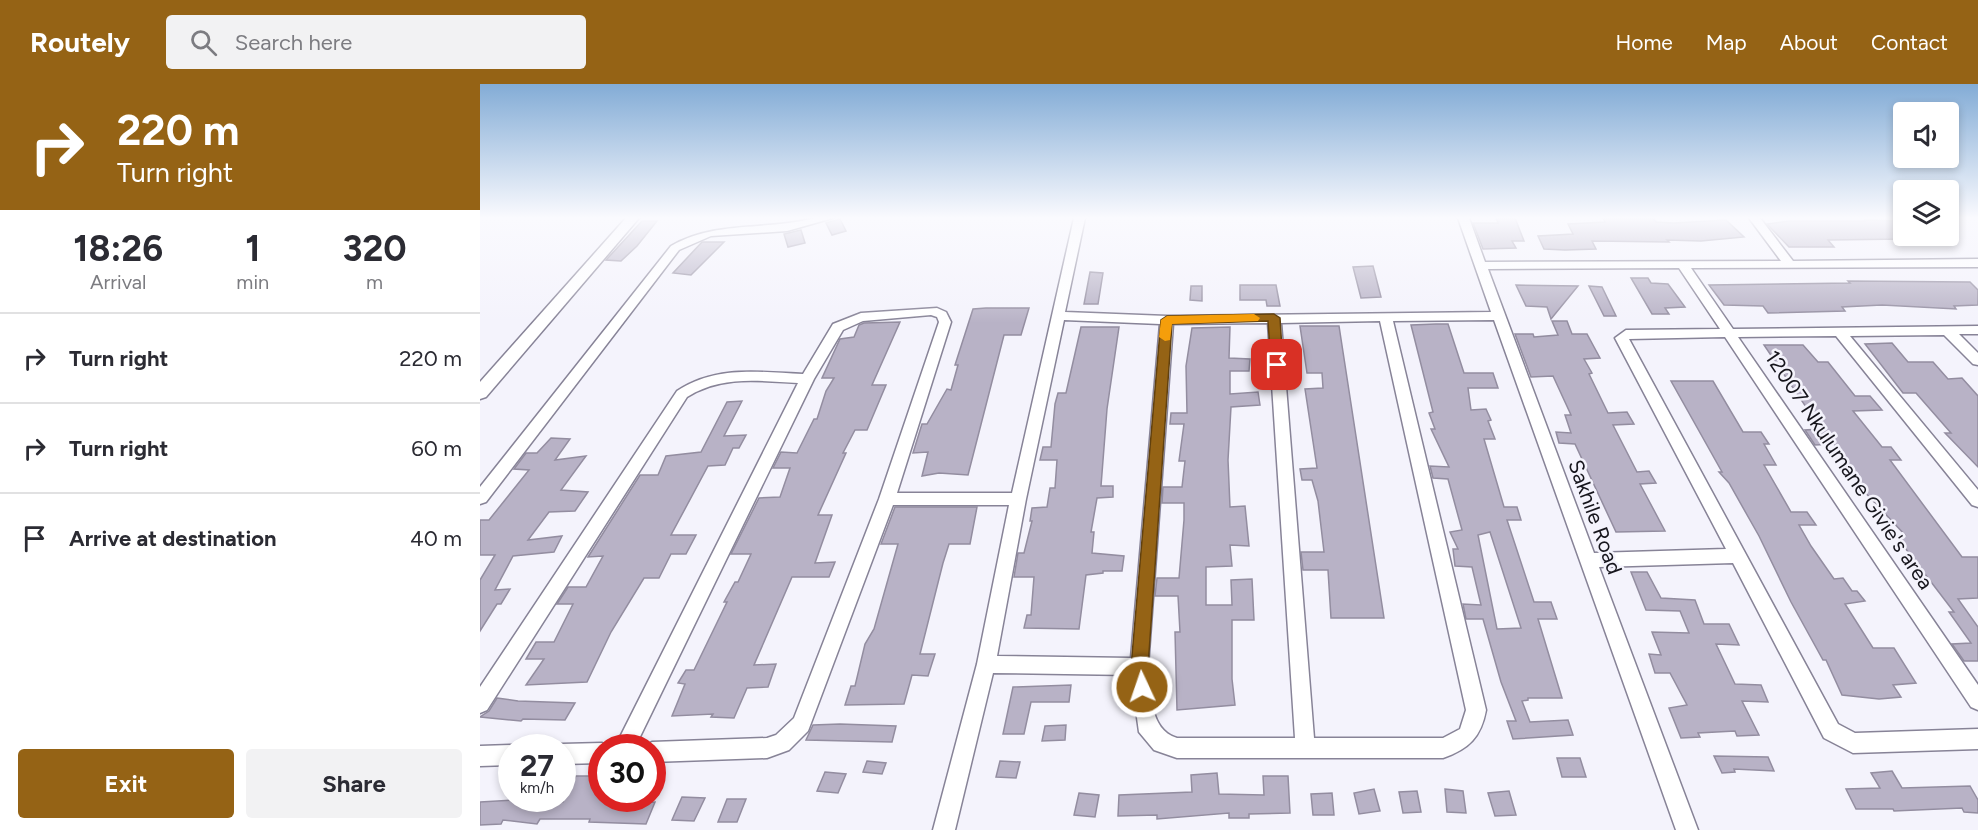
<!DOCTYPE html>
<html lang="en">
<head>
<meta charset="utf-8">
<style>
  body { margin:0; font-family:Figtree,sans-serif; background:#f2f2f3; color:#2b2b33; height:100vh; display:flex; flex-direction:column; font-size:22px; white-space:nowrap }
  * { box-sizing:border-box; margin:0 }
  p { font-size:20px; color:#7c7c81 }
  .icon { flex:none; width:33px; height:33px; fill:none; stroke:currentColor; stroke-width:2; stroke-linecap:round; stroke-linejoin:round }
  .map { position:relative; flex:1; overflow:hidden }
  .details { display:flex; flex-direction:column; background:#fff; width:480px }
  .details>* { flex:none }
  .top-card { background:#956315; color:#fff; overflow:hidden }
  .buttons { position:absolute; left:1413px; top:18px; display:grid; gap:12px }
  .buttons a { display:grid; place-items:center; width:66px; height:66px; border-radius:6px; background:#fff; box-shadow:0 3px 9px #0003; font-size:30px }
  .speed { position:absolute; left:18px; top:650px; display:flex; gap:12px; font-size:30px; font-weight:700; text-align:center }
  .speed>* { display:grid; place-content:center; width:78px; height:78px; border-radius:50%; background:#fff; box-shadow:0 3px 9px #0003; line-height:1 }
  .speed small { font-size:15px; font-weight:400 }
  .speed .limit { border:9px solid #d22; background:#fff; color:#111 }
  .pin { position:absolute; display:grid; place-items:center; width:51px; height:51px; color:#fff; margin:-26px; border-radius:12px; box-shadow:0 3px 9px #0006 }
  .me { position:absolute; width:66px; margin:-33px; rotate:357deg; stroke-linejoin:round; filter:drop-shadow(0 0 4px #0008) }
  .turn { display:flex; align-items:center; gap:21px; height:126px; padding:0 18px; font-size:27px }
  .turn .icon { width:78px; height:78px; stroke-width:2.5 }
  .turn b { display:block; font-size:42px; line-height:51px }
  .eta { display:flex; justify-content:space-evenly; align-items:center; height:102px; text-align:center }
  .eta b { font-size:36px; font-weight:700; line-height:42px }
  .action { display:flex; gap:12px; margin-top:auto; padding:12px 18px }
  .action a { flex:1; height:69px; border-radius:6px; background:#956315; color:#fff; font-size:24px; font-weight:700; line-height:69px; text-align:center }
  .action a+a { background:#f2f2f3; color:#2b2b33 }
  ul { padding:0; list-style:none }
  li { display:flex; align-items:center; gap:18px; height:90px; padding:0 18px; border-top:2px solid #e1e1e2 }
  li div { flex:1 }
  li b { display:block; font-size:22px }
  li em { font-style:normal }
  header { display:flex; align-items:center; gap:36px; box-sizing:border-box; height:84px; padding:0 30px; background:#956315; color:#fff }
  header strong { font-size:28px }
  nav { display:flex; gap:33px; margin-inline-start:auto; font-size:21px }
  .search { width:420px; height:54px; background:#f2f2f3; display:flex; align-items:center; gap:15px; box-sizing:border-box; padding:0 21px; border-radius:6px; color:#7c7c81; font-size:22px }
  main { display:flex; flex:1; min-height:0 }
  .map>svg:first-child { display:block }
  .building { fill:#b8b2c6; stroke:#938da0; stroke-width:1.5; fill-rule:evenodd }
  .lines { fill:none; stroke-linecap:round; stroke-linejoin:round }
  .minor-casing { stroke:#878397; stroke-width:3 }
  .tertiary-casing { stroke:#878397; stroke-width:3 }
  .minor { fill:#fff; fill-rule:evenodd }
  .tertiary { fill:#fff; fill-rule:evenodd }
  .route { fill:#956315; stroke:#61400e; stroke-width:1.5 }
  .slow { fill:#f59e0b }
  .labels { text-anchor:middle; stroke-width:5; stroke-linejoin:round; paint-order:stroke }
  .street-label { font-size:21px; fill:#16151c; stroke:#f4f3fc }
</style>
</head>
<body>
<header>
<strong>Routely</strong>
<div class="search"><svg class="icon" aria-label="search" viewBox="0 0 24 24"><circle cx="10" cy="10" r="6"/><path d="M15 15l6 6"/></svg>Search here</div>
<nav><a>Home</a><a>Map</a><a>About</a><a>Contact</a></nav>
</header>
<main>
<section class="details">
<div class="top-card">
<div class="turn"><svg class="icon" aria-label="right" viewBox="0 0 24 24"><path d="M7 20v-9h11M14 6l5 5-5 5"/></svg><div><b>220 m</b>Turn right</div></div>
</div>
<div class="eta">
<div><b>18:26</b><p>Arrival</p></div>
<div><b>1</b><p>min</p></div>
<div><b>320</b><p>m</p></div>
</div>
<ul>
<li><svg class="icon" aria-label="right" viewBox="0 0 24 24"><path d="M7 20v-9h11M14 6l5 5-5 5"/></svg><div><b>Turn right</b></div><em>220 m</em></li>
<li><svg class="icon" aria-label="right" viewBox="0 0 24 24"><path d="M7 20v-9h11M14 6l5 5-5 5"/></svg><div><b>Turn right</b></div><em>60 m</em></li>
<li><svg class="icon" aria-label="arrive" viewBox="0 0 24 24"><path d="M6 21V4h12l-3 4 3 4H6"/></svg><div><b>Arrive at destination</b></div><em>40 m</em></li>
</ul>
<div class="action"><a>Exit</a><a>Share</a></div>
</section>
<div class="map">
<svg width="1498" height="746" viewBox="0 0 1498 746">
  <rect width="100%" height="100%" fill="#f4f3fc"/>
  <g class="building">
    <path d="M 1016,134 L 1035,134 L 1044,157 L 1032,157 L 1036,164 L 1003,165 L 993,139 L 1018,139 Z"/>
    <path d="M 1123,134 L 1173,134 L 1176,138 L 1194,139 L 1246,136 L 1264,153 L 1221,157 L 1187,156 L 1189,158 L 1112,157 L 1116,165 L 1085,166 L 1064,165 L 1058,152 L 1093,150 L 1088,140 L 1125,138 Z"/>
    <path d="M 360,135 L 366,147 L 352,151 L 346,139 Z"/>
    <path d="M 1384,136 L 1419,137 L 1424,142 L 1424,155 L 1348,156 L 1354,163 L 1309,163 L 1287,140 L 1309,137 L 1386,137 Z"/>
    <path d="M 162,137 L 177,137 L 157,162 L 141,177 L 126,176 Z"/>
    <path d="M 321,146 L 325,159 L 308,163 L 304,150 Z"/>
    <path d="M 222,158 L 244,158 L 211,191 L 193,189 Z"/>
    <path d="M 893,182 L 901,213 L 881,214 L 873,183 Z"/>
    <path d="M 610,188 L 623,189 L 618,220 L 604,220 Z"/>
    <path d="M 1151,194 L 1168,194 L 1171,199 L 1188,200 L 1205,223 L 1185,224 L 1189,230 L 1172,230 Z"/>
    <path d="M 1368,197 L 1490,198 L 1498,206 L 1498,221 L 1474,222 L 1476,225 L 1402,221 L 1362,223 L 1365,227 L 1288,229 L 1283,222 L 1244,221 L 1229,201 L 1370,199 Z"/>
    <path d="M 760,201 L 796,201 L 800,222 L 787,222 L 786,216 L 760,216 Z"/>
    <path d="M 1036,201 L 1098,202 L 1071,235 L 1067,223 L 1046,222 Z"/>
    <path d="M 711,202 L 722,202 L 722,217 L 710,216 Z"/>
    <path d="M 1109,202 L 1122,203 L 1136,232 L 1124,232 Z"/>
    <path d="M 506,224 L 549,224 L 541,251 L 524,251 L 488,391 L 459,389 L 442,392 L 448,368 L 433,369 L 442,340 L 447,340 L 467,305 L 471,306 L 478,281 L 475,281 L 493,225 Z"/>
    <path d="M 1072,237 L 1087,237 L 1092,250 L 1107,250 L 1120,274 L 1104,275 L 1112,289 L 1109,290 L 1128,329 L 1147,328 L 1154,340 L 1133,341 L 1157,388 L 1169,387 L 1176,399 L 1160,400 L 1185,447 L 1136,448 L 1095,360 L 1079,359 L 1076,348 L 1091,349 L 1085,331 L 1091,331 L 1073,292 L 1051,293 L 1035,250 L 1053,250 L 1054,253 L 1078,251 Z"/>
    <path d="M 420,238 L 392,301 L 406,301 L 387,346 L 375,346 L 363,369 L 366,369 L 338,431 L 352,431 L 335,479 L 355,478 L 349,493 L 312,493 L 274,581 L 296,580 L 288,603 L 267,604 L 254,634 L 231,633 L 233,630 L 192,632 L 205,600 L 198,599 L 206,586 L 214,586 L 247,518 L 244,518 L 255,498 L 258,498 L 271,470 L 251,470 L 279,414 L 300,413 L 310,384 L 293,384 L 301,368 L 317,369 L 334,335 L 337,335 L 346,307 L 354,294 L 342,294 L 360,255 L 374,253 L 379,241 L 384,239 Z"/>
    <path d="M 956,240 L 968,240 L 984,289 L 1013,289 L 1018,304 L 988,304 L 991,326 L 1006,325 L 1011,336 L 1008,337 L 1015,355 L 1004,355 L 1024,423 L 1037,423 L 1041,436 L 1027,436 L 1054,518 L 1071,518 L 1077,535 L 1058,535 L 1082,614 L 1048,614 L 1048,616 L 1042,617 L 1050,638 L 1088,636 L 1093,651 L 1033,655 L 1027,637 L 1036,637 L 1021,598 L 1003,535 L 986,535 L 983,520 L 1001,521 L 992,483 L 975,482 L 973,465 L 978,465 L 970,448 L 982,446 L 968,395 L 953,394 L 950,382 L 969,383 L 951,345 L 955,345 L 949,329 L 953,328 L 931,241 ZM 1010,448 L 1041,544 L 1017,545 L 998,451 Z"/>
    <path d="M 820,242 L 859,242 L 904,534 L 851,534 L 848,486 L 823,486 L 821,468 L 844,468 L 838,417 L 832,396 L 822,396 L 820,385 L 837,384 L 825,305 L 843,304 L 842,289 L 827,289 Z"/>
    <path d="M 601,243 L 639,243 L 627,325 L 621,402 L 633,402 L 633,413 L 617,414 L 611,448 L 614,448 L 612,469 L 644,472 L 642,487 L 623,487 L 623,489 L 606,491 L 599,545 L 544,544 L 547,531 L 551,531 L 554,493 L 534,493 L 538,469 L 544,469 L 552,437 L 550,437 L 552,424 L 567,423 L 570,404 L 575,404 L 577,376 L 560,376 L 563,363 L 571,363 L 575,320 L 578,309 L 586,309 Z"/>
    <path d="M 750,243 L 749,274 L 770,275 L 769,287 L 750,287 L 750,310 L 778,308 L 780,321 L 751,323 L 748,376 L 750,423 L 765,422 L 769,462 L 750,461 L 752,482 L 726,483 L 726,521 L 752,521 L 751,496 L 772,495 L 774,536 L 752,536 L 752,595 L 755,621 L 697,626 L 695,548 L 700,548 L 698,512 L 675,512 L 677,494 L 699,494 L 704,436 L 704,419 L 682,419 L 683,403 L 702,403 L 705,377 L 699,377 L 704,340 L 690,340 L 691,329 L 707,329 L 706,282 L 712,244 Z"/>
    <path d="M 1412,259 L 1428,278 L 1453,278 L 1468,295 L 1482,294 L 1498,312 L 1498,383 L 1465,349 L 1471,349 L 1436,309 L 1423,309 L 1385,260 Z"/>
    <path d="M 1284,261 L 1323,261 L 1338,278 L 1348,278 L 1375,312 L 1390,312 L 1402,326 L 1373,327 L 1402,363 L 1411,363 L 1421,376 L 1410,376 L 1482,473 L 1498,473 L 1498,514 L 1478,515 L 1498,543 L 1498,577 L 1484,577 L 1472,560 L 1491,559 L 1469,528 L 1474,528 L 1416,452 L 1425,451 L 1381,404 L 1354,360 L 1335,361 L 1325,346 L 1341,345 Z"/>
    <path d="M 1191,297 L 1233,297 L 1263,348 L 1281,348 L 1289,360 L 1284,360 L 1296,381 L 1284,381 L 1311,428 L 1327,428 L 1336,441 L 1319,441 L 1331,462 L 1354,495 L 1363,494 L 1372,507 L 1377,507 L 1385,517 L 1365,520 L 1393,564 L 1414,564 L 1436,599 L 1413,601 L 1421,613 L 1399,615 L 1362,611 L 1346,576 L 1343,576 L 1311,518 L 1279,452 L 1249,399 L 1239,388 L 1242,388 Z"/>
    <path d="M 262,317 L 244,352 L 266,351 L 259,364 L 253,364 L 245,381 L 228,382 L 191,451 L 216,451 L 206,470 L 191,470 L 179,494 L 164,494 L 131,548 L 107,598 L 46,601 L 64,575 L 46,575 L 56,558 L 74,558 L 93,520 L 77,520 L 88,503 L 106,503 L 123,472 L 108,473 L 160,391 L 178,391 L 186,372 L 221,368 L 247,318 Z"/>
    <path d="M 71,354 L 90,355 L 75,376 L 106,372 L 81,406 L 108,408 L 95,427 L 69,428 L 48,456 L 82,452 L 74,468 L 33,472 L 15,506 L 30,505 L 21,520 L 17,520 L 0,547 L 0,496 L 15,471 L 0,471 L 0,436 L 9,436 L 49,386 L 34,385 L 46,369 L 57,369 Z"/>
    <path d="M 415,423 L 497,423 L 490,460 L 469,460 L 463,479 L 440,570 L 455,570 L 448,592 L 432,591 L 424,620 L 365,621 L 371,602 L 375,602 L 385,560 L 394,545 L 418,460 L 401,460 Z"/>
    <path d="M 1151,488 L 1167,488 L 1181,514 L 1215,516 L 1224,540 L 1249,540 L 1259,561 L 1236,560 L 1255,600 L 1281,601 L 1288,618 L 1262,617 L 1279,651 L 1257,652 L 1255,647 L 1218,649 L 1220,653 L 1201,654 L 1189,624 L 1207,621 L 1190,589 L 1175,589 L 1169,570 L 1181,571 L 1172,548 L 1209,549 L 1200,527 L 1166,526 Z"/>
    <path d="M 591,601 L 589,618 L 551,618 L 544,650 L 523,650 L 533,603 Z"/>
    <path d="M 17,614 L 38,617 L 95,619 L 85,636 L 43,635 L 41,637 L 0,633 L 9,627 Z"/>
    <path d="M 360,640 L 416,642 L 412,658 L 326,656 L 333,641 Z"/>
    <path d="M 586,641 L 585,656 L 562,657 L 565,642 Z"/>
    <path d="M 1234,672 L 1288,673 L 1294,687 L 1254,685 L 1255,688 L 1242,689 Z"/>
    <path d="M 1077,674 L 1100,674 L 1106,693 L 1082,693 Z"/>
    <path d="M 387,677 L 406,679 L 402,690 L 383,688 Z"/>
    <path d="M 520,677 L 540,678 L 536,694 L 516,693 Z"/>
    <path d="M 1412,687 L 1422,704 L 1490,702 L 1498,716 L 1498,729 L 1484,728 L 1482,724 L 1414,727 L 1413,725 L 1376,725 L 1366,705 L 1400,704 L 1391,689 Z"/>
    <path d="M 345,688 L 366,690 L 358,709 L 337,707 Z"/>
    <path d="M 737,689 L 739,710 L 784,711 L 783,692 L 808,692 L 810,729 L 769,730 L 769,734 L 749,734 L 749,729 L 677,735 L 677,731 L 638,732 L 639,711 L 712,708 L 711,691 Z"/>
    <path d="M 96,692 L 122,692 L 122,714 L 143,714 L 140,720 L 175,718 L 166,740 L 109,738 L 110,735 L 60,735 L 57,740 L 23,736 L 21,740 L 0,741 L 0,718 L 55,715 L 83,718 Z"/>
    <path d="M 894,705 L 900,727 L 879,730 L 874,709 Z"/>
    <path d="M 965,705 L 983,707 L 986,729 L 967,728 Z"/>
    <path d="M 937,707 L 941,728 L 923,729 L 919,708 Z"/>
    <path d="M 1029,707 L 1036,731 L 1015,732 L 1008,709 Z"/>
    <path d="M 599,709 L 619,711 L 615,733 L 594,731 Z"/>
    <path d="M 852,709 L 854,731 L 833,731 L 831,710 Z"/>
    <path d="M 202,713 L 225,714 L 214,737 L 192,736 Z"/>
    <path d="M 247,715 L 266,715 L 257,738 L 238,738 Z"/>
  </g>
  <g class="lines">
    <defs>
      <g id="minor">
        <path d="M 335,134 L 353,134 L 307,147 L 231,152 L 199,166 L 6,418 L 0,420 L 0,403 L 191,162 C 236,136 286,147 335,134 Z"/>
        <path d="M 594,134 L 605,134 L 585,228 L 687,232 L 1011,228 L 978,134 L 989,134 L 1005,178 L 1301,177 L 1269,134 L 1280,134 L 1313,177 L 1498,175 L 1498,183 L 1211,184 L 1253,245 L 1498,242 L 1498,250 L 1479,250 L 1498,269 L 1498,281 L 1493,280 L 1464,251 L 1370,252 L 1498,406 L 1498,423 L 1492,421 L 1356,252 L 1258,253 L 1498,601 L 1498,626 L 1491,623 L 1245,253 L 1149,255 L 1358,640 L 1375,649 L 1498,645 L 1498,665 L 1373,669 L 1344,654 L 1253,479 L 1119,483 L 1218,746 L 1196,746 L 1014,236 L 913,237 L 1006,626 C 1001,653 989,665 963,674 L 697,674 L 674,666 L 659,648 L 651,591 L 513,589 L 475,746 L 453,746 L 497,580 L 529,421 L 413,421 L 328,647 L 309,666 L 287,674 L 172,678 L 172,663 L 164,663 L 172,658 L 287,654 L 296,651 L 314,634 L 399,415 L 459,238 L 457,233 L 451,231 L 383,237 L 363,246 L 334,295 L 155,663 L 135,663 L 318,299 C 279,297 242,291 207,313 L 7,626 L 0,629 L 0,603 L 197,307 C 236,281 279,288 323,290 L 353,240 L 381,229 L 457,224 L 466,228 L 471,238 L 417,409 L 532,409 ZM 1199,184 L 1240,245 L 1146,246 L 1135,254 L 1246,465 L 1114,469 L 1008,185 ZM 584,236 L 680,240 L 651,574 L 517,572 L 546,415 ZM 900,237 L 986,626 L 980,645 L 963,654 L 834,654 L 801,239 ZM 788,239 L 815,654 L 697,654 C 668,645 672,608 668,583 L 693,240 Z"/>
        <path d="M 122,659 L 129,663 L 122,663 L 122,679 L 82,680 L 82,663 L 75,663 L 82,660 Z"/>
        <path d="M 32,661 L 37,663 L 32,663 L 32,681 L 0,682 L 0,662 Z"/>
      </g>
      <path id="tertiary" d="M 146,134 L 159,134 L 6,313 L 0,315 L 0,298 Z"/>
    </defs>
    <use href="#minor" class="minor-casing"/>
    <use href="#tertiary" class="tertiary-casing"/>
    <use href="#minor" class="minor"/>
    <use href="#tertiary" class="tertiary"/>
  </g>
  <linearGradient id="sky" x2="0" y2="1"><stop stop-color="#83acd6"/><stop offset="0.56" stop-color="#fafafe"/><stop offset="1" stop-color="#fafafe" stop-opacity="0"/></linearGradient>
  <rect width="1498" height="239" fill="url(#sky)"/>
  <path class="route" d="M 794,230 L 800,234 L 803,281 L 797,285 L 791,281 L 788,237 L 692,240 L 668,583 L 670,603 L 668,608 L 662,611 L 655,608 L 651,583 L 681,236 L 687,232 Z"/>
  <path class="slow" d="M 774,230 L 780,234 L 778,237 L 692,240 L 690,256 L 685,257 L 679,253 L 681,236 L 687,232 Z"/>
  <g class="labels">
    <g class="street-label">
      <text transform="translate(1369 386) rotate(56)" y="7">12007 Nkulumane Givie's area</text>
      <text transform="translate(1115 433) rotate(70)" y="7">Sakhile Road</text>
    </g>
  </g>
</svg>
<div class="buttons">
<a><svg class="icon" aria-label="sound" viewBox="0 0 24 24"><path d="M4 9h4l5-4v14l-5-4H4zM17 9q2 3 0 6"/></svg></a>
<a><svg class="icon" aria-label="layers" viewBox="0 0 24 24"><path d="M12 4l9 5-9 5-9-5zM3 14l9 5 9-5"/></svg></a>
</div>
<div class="speed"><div>27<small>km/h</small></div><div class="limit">30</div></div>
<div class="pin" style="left:797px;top:281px;background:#d93025"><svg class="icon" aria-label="arrive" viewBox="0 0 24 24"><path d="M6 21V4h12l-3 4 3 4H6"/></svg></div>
<svg class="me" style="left:662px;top:603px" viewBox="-20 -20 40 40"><circle r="17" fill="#956315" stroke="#fff" stroke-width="3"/><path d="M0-11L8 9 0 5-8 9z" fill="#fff"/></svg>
</div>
</main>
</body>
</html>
